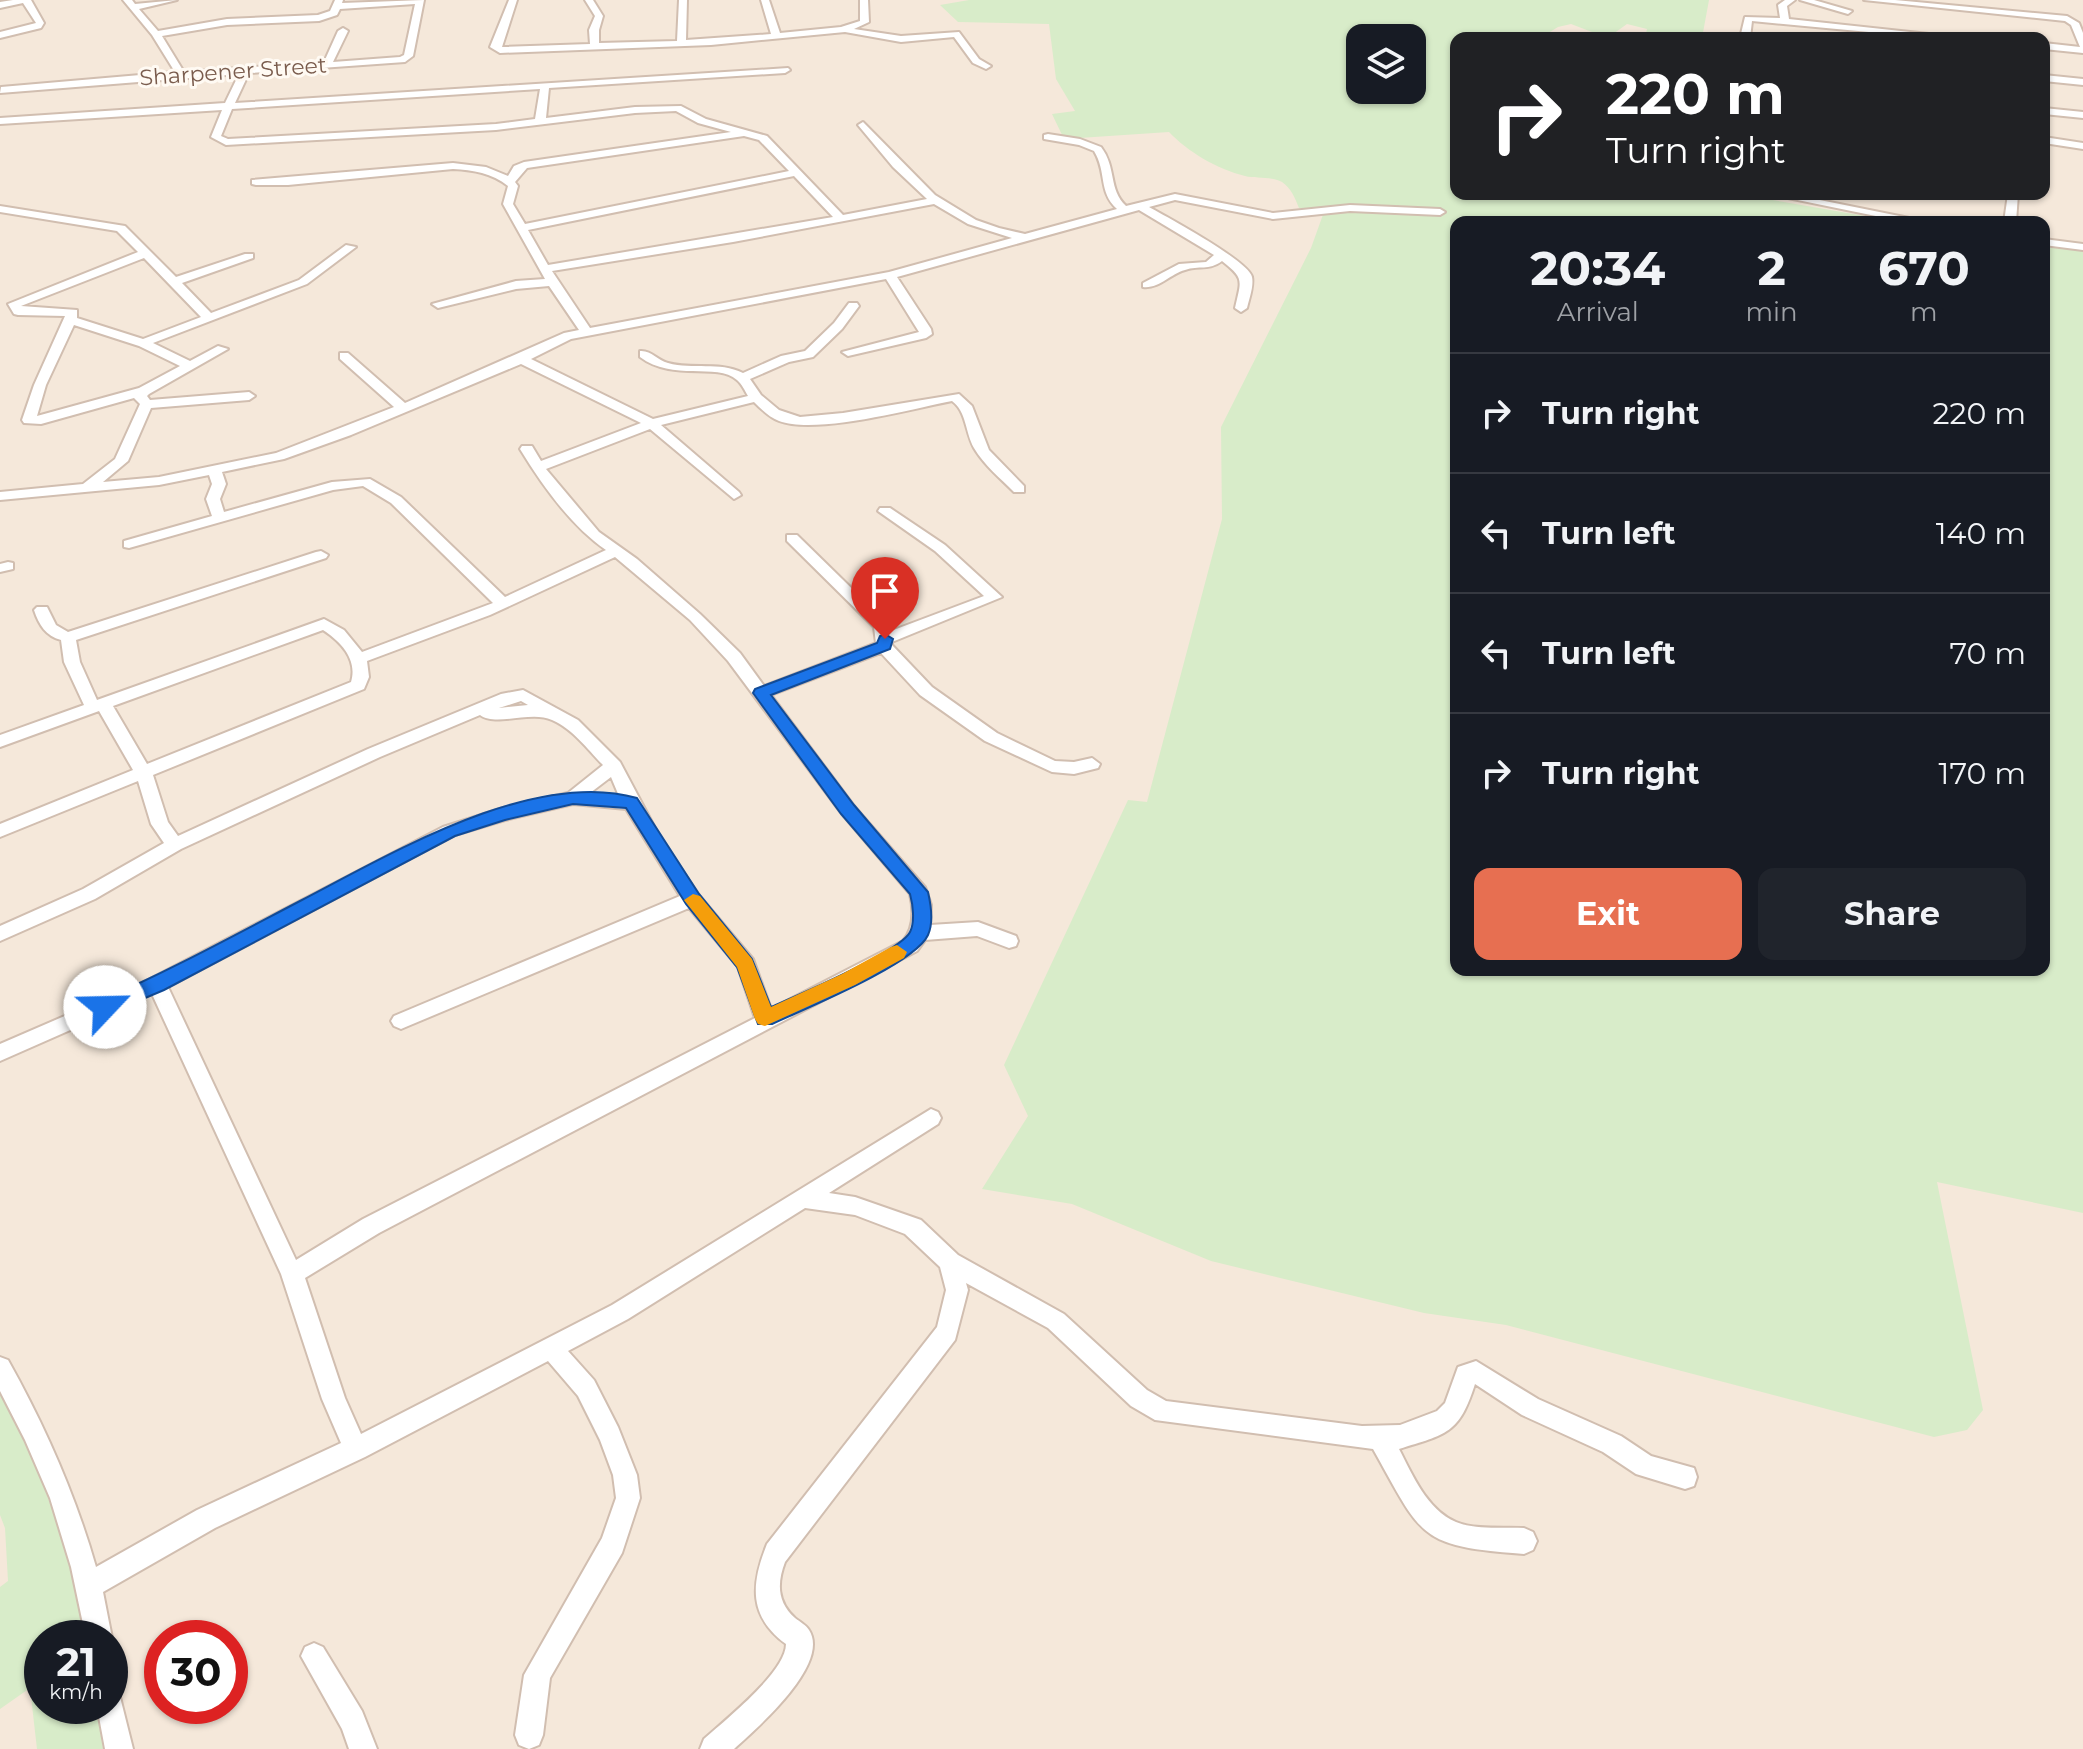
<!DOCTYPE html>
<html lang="en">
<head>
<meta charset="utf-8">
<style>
  body { margin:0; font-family:Montserrat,sans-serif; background:#20242c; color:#f1f3f6; height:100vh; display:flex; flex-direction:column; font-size:30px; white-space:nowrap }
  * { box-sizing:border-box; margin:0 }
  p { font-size:26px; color:#9ea1a6 }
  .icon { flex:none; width:44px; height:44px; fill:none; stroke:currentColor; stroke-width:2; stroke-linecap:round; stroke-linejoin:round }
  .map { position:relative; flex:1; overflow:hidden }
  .side { position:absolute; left:1450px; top:216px; width:600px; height:760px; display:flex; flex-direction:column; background:#171b24; border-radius:16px; box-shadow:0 2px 6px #0004 }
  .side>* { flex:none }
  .banner { position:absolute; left:1450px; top:32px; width:600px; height:168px; border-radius:16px; box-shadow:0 2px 6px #0004; background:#202124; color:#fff; overflow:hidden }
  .controls { position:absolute; left:1346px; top:24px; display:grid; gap:16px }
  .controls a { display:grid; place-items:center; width:80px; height:80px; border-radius:16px; background:#171b24; box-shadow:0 2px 6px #0004; font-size:40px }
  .speed { position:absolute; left:24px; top:1620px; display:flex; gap:16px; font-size:40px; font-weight:700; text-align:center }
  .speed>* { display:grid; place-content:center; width:104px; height:104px; border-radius:50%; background:#171b24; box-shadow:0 2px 6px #0004; line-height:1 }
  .speed small { font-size:20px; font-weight:400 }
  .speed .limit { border:12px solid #d22; background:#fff; color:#111 }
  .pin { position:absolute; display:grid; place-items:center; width:68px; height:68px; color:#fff; margin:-82px -34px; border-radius:50% 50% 50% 0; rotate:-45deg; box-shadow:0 0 8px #0007 }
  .pin .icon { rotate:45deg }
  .me { position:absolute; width:88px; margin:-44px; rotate:66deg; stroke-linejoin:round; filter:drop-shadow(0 0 6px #0008) }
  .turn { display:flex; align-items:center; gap:28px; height:168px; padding:0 24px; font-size:36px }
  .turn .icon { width:104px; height:104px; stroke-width:2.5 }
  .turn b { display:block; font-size:56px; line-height:68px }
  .eta { display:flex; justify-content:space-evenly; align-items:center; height:136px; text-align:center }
  .eta b { font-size:48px; font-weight:700; line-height:56px }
  .cta { display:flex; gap:16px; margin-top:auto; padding:16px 24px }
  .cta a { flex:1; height:92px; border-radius:16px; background:#e76f51; color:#fff; font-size:32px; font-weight:700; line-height:92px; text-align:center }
  .cta a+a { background:#20242c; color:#f1f3f6 }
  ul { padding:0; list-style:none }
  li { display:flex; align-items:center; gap:24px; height:120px; padding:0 24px; border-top:2px solid #363941 }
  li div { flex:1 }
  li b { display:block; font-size:30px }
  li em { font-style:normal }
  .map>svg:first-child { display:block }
  .residential { fill:#f5e8da; fill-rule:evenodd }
  .green { fill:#d8ecc9; fill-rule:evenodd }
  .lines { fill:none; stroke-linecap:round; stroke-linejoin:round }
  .street-casing { stroke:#d1beb0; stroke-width:4 }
  .street { fill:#fff; fill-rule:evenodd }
  .route { fill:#1a73e8; stroke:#114b97; stroke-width:2 }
  .slow { fill:#f59e0b }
  .labels { text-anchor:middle; stroke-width:6; stroke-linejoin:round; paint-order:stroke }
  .far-street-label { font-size:22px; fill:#7a5c4d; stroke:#fffaf3 }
</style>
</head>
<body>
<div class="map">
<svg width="2083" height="1749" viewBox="0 0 2083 1749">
  <rect width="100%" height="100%" fill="#fdf6ec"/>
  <path class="residential" d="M 0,0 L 2083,0 L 2083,1749 L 0,1749 ZM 1360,38 L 1412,38 L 1412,90 L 1360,90 ZM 1456,38 L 2044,38 L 2044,194 L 1456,194 ZM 1456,222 L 2044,222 L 2044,970 L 1456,970 ZM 42,1638 L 110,1638 L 110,1706 L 42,1706 ZM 162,1638 L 230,1638 L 230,1706 L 162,1706 Z"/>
  <g class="green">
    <path d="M 969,0 L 1709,0 L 1702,38 L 1645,38 L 1647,29 L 1627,24 L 1613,34 L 1606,34 L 1605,37 L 1571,24 L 1558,27 L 1545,35 L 1514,32 L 1514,38 L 1456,38 L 1456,194 L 1738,194 L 1900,222 L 1456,222 L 1456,970 L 2044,970 L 2044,244 L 2083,250 L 2083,1213 L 1937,1182 L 1983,1410 L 1967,1430 L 1934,1437 L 1506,1325 L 1424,1313 L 1211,1261 L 1072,1204 L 982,1189 L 1028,1116 L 1004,1065 L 1128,800 L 1147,802 L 1222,519 L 1221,427 L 1311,248 L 1325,209 L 1299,208 C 1295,198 1291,188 1282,182 C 1272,176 1256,179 1245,176 C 1217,169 1188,152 1169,132 L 1064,139 L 1052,114 L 1075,111 L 1056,79 L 1049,24 L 958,22 L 940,5 ZM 1360,38 L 1412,38 L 1412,90 L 1360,90 Z"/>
    <path d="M 0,1393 C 42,1470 71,1551 85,1638 L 42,1638 L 42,1706 L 96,1706 L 103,1749 L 37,1749 L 30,1688 L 0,1709 L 0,1587 L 8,1581 L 5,1528 L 0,1515 Z"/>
  </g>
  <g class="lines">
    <defs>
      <g id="street">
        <path d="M 13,0 L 31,0 L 44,23 L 41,28 L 0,38 L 0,32 L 36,23 L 23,3 L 0,8 L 0,2 Z"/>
        <path d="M 123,0 L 132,0 L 135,4 L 177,0 L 139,9 L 158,31 L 227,19 L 318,15 L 330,11 L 335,0 L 343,0 L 342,3 L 424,0 L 413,56 L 405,62 L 249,73 L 235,103 L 788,68 L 790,70 L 785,73 L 549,88 L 546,118 L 635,107 L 681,106 L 706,119 L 767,136 L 843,215 L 927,199 L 893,167 L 858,125 L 863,122 L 935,195 L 976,220 L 999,228 L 1025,234 L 1117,209 C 1098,192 1107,172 1094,151 L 1079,145 L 1044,139 L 1044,135 L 1048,134 L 1080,139 L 1101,147 C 1117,168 1108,189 1126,206 L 1175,194 L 1273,213 L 1350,205 L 1440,209 L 1445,212 L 1440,215 L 1350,211 L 1273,219 L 1175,200 L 1149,207 C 1167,217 1249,261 1252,277 C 1254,286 1249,299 1247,308 L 1241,312 L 1235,308 C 1241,280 1245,279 1222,261 C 1209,271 1199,265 1185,270 C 1170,274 1159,289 1143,287 L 1143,283 L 1179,264 L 1206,262 L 1214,255 L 1139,210 L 897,277 L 931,329 L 932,334 L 926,338 L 848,356 L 842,352 L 919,332 L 886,279 L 571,339 L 531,359 L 653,419 L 748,396 C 745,391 742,384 737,380 C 716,362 673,382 640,357 L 640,351 C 651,350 657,360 668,363 C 693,370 719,361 743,373 L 781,356 L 805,351 L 834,323 L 849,303 L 857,303 L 859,306 L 842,329 L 813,357 L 789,362 L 750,379 L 761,395 L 779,410 L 800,417 L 843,413 L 959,394 L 972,406 L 989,450 L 1024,486 L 1024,492 L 1014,492 C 1000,478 984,465 974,448 C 965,432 967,412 952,401 C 911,409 816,435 779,421 C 769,417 761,409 754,402 L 661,425 L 739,492 L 741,495 L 734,499 L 650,429 L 546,469 L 599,532 L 637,559 L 700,614 L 740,653 L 764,686 L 876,643 L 874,627 L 787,541 L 787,535 L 797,535 L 886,622 L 891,631 L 984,596 L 935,551 L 878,511 L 880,508 L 890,508 L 945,545 L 1002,597 L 892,642 L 892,645 L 932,687 L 997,733 L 1055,761 L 1074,762 L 1092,758 L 1100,764 L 1098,768 L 1074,774 L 1052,772 L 985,741 L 920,695 L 881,653 L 771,695 L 854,806 L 925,887 L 931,905 L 930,925 L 978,922 L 1016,936 L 1018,941 L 1016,946 L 1009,948 L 977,936 L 925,940 L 917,951 L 379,1233 L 305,1278 L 345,1398 L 361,1434 L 612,1305 L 931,1109 L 938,1112 L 941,1118 L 938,1124 L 829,1193 L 855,1197 L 921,1220 L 958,1255 L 1064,1314 L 1147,1390 L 1166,1401 L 1362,1426 L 1400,1425 L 1437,1411 L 1445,1403 L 1458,1367 L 1476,1361 L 1538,1399 L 1621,1436 L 1651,1456 L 1694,1468 L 1697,1477 L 1694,1486 L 1685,1489 L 1636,1474 L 1603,1452 L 1522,1415 L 1475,1384 C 1459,1434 1447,1434 1399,1449 C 1412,1474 1427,1510 1456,1522 C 1476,1530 1503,1527 1524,1528 L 1533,1532 L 1537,1541 L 1533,1550 L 1524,1554 C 1418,1546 1423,1538 1373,1449 L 1155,1420 L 1131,1406 L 1048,1328 L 966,1283 L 968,1290 L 955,1340 L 785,1562 C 777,1583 777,1602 795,1618 C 800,1622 806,1625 809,1630 C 831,1664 756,1729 734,1749 L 700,1749 L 704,1739 C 725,1720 786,1672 786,1644 C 748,1616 751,1584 767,1544 L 937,1327 L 946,1290 L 940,1267 L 905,1234 L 855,1215 L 805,1208 L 628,1319 L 568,1351 L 594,1380 L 618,1427 L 637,1475 L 640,1498 L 622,1553 L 550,1678 L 543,1735 L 539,1745 L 529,1749 L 519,1745 L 515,1735 L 524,1675 L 602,1538 L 616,1498 L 613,1475 L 600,1440 L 578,1396 L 548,1361 L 365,1457 L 215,1528 L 103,1592 L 112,1638 L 110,1643 L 110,1638 L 86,1638 L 71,1567 L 50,1498 L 25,1440 L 0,1391 L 0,1357 L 8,1360 C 45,1426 75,1494 96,1567 L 197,1510 L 341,1443 L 322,1399 L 281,1274 L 152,994 L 0,1061 L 0,1044 L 150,979 L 443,827 L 503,808 L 568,793 L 603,765 C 588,750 573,729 552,720 C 531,710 496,727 480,715 L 380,757 L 181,849 L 95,899 L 0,941 L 0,926 L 83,889 L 164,843 L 151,824 L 138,781 L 0,837 L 0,824 L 133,770 L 99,711 L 0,747 L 0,735 L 84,705 L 64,662 L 61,640 C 46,636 39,625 34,610 L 37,607 L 47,607 L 56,625 L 68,632 L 316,552 L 321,551 L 328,555 L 326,558 L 76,640 L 80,662 L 97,700 L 324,619 L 344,630 L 362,652 L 493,603 L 391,503 L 363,486 L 333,490 L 129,548 L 124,547 L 124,541 L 212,516 L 206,499 L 212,484 L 209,475 L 159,485 L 0,500 L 0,492 L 83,484 L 115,459 L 140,404 L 134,398 L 41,424 L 24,423 L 22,420 L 34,385 L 65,316 L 18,315 L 14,314 L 8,304 L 138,252 L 117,231 L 0,212 L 0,206 L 125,226 L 176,277 L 245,254 L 253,254 L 253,258 L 182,283 L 211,313 L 299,280 L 346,245 L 356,247 L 307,284 L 153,343 L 190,361 L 218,346 L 228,349 L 149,394 L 147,396 L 150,400 L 249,392 L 255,396 L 249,400 L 151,408 L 128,461 L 103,482 L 159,477 L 276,453 L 394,407 L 340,359 L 340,353 L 348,353 L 405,403 L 564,333 L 579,330 L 549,286 L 516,289 L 438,308 L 432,304 L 516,281 L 545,279 L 503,204 L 508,186 C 492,173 473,170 453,169 L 288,185 L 256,185 L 252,184 L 252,180 L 453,163 L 486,167 L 508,176 L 514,166 L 524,162 L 731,132 L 698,123 L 676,111 L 635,113 L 496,130 L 226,145 L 211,137 L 222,110 L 0,124 L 0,118 L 225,103 L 239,74 L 0,93 L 1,87 L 175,72 L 152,35 ZM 415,4 L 404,55 L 400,57 L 333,62 L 348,31 L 343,28 L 338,31 L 324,62 L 184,72 L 162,36 L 227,25 L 319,21 L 337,15 L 340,9 ZM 540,89 L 535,119 L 496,124 L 228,139 L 221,136 L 232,109 ZM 744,136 L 759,140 L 789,171 L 525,224 L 513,204 L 518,186 L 515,182 L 527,168 ZM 794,176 L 833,217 L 548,265 L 528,230 ZM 934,204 L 968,224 L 1012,238 L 889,272 L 590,328 L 552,271 L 733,242 ZM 144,258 L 201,317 L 143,339 L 77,318 L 77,310 L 21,306 ZM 74,325 L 139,346 L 180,366 L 139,388 L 37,416 L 46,385 ZM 521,364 L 641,423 L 541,461 L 532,446 L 522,446 L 520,449 C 542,485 571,526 606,550 L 505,597 L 401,497 L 370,479 L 332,482 L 224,512 L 220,499 L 226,484 L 222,472 L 284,459 L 351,435 ZM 615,557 L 690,620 L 728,661 L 842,814 L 910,894 C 914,911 914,928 903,941 L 771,1009 L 753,959 L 698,894 L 663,843 L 620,762 L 578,720 L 523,690 L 501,694 L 368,749 L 178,836 L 168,822 L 153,775 L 364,689 L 369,677 L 367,661 L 490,615 ZM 323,630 C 340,641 358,659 351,682 L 147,764 L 113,706 ZM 521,701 L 528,705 L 499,708 ZM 611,777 L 619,796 L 590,793 ZM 573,804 L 626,809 L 680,896 L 394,1016 L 391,1021 L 394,1026 L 401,1029 L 408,1026 L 689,908 L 738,967 L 755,1018 L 363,1219 L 296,1260 L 168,987 L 455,835 L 505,820 Z"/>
        <path d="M 509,0 L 517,0 L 502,47 L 590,44 L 589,30 L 595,16 L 585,0 L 593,0 L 603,16 L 599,30 L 599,43 L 677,41 L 679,0 L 687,0 L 686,40 L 771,34 L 761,0 L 769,0 L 780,33 L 841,27 L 860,21 L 860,0 L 868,0 L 869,22 L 854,29 L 901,36 L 959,32 L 979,59 L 991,66 L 986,69 L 973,63 L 954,37 L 901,42 L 845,32 L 711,45 L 500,53 L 490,47 Z"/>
        <path d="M 1785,0 L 1795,0 L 1787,6 L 1789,19 L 1966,38 L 1933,38 L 1752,21 L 1750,38 L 1740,38 L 1745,17 L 1780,18 L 1778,5 Z"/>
        <path d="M 1800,0 L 1814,0 L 1852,11 L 1848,14 Z"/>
        <path d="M 1864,0 L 1895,0 L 2067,16 L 2079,23 L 2083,33 L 2083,53 L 2044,49 L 2044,43 L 2080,47 L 2071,25 L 2065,21 Z"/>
        <path d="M 2044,75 L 2083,79 L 2083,85 L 2044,81 Z"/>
        <path d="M 2044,108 L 2083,112 L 2083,118 L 2044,114 Z"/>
        <path d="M 2044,137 L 2083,143 L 2083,149 L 2044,143 Z"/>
        <path d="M 1768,194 L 1790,194 L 1929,222 L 1905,222 Z"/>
        <path d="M 2008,194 L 2018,194 L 2016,222 L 2004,222 Z"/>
        <path d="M 2044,239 L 2083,244 L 2083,250 L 2044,245 Z"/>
        <path d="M 8,562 L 13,563 L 13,569 L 0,572 L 0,564 Z"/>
        <path d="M 314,1643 L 323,1647 L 362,1711 L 377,1749 L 349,1749 L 342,1729 L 301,1656 L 305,1647 Z"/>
        <path d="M 110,1689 L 119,1693 L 133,1749 L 105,1749 L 97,1706 L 110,1706 Z"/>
      </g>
    </defs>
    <use href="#street" class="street-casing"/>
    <use href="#street" class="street"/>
  </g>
  <path class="route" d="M 885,634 L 893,639 L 890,649 L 771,695 L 854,805 L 928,892 C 931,905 934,922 928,935 C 915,964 804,1009 772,1024 L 758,1024 L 737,967 L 686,904 L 626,808 L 573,804 L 505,820 L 455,836 L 164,990 L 105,1015 L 98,1013 L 95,1007 L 98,1002 C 167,972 233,936 300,901 C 389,855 533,768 637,798 L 699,894 L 752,959 L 771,1007 C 796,996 900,952 910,932 C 915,922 913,905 910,894 L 841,814 L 753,693 L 755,689 L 877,643 L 880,636 Z"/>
  <path class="slow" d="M 693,894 L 700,896 L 752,959 L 771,1007 L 842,974 L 891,947 L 897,945 L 907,952 L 904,958 L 855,985 L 765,1026 L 758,1024 L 755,1019 L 737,967 L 684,900 Z"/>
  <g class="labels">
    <g class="far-street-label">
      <text transform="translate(233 71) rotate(-4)" y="8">Sharpener Street</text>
    </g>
  </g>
</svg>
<div class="controls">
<a><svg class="icon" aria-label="layers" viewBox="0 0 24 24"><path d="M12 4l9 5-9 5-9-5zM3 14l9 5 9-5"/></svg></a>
</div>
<div class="speed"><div>21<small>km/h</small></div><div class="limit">30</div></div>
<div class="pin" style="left:885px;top:639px;background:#d93025"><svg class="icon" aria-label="arrive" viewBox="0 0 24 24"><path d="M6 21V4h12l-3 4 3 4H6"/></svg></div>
<svg class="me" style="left:105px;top:1007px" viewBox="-20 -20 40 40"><circle r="19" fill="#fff"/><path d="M0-13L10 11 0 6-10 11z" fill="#1a73e8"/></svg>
<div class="banner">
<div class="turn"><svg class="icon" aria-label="right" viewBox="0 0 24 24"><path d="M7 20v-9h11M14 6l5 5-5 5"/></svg><div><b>220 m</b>Turn right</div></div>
</div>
<section class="side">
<div class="eta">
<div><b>20:34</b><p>Arrival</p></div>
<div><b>2</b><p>min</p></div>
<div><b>670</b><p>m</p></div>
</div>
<ul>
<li><svg class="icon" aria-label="right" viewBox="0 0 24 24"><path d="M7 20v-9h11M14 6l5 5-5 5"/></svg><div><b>Turn right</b></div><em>220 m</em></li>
<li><svg class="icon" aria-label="left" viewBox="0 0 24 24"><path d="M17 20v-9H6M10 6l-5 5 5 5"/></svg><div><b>Turn left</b></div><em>140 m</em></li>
<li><svg class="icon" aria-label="left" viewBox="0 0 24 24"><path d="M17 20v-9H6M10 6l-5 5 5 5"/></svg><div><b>Turn left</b></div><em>70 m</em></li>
<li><svg class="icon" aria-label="right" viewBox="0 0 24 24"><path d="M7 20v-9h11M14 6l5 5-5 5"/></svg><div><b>Turn right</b></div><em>170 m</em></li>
</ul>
<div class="cta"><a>Exit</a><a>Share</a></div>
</section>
</div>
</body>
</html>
